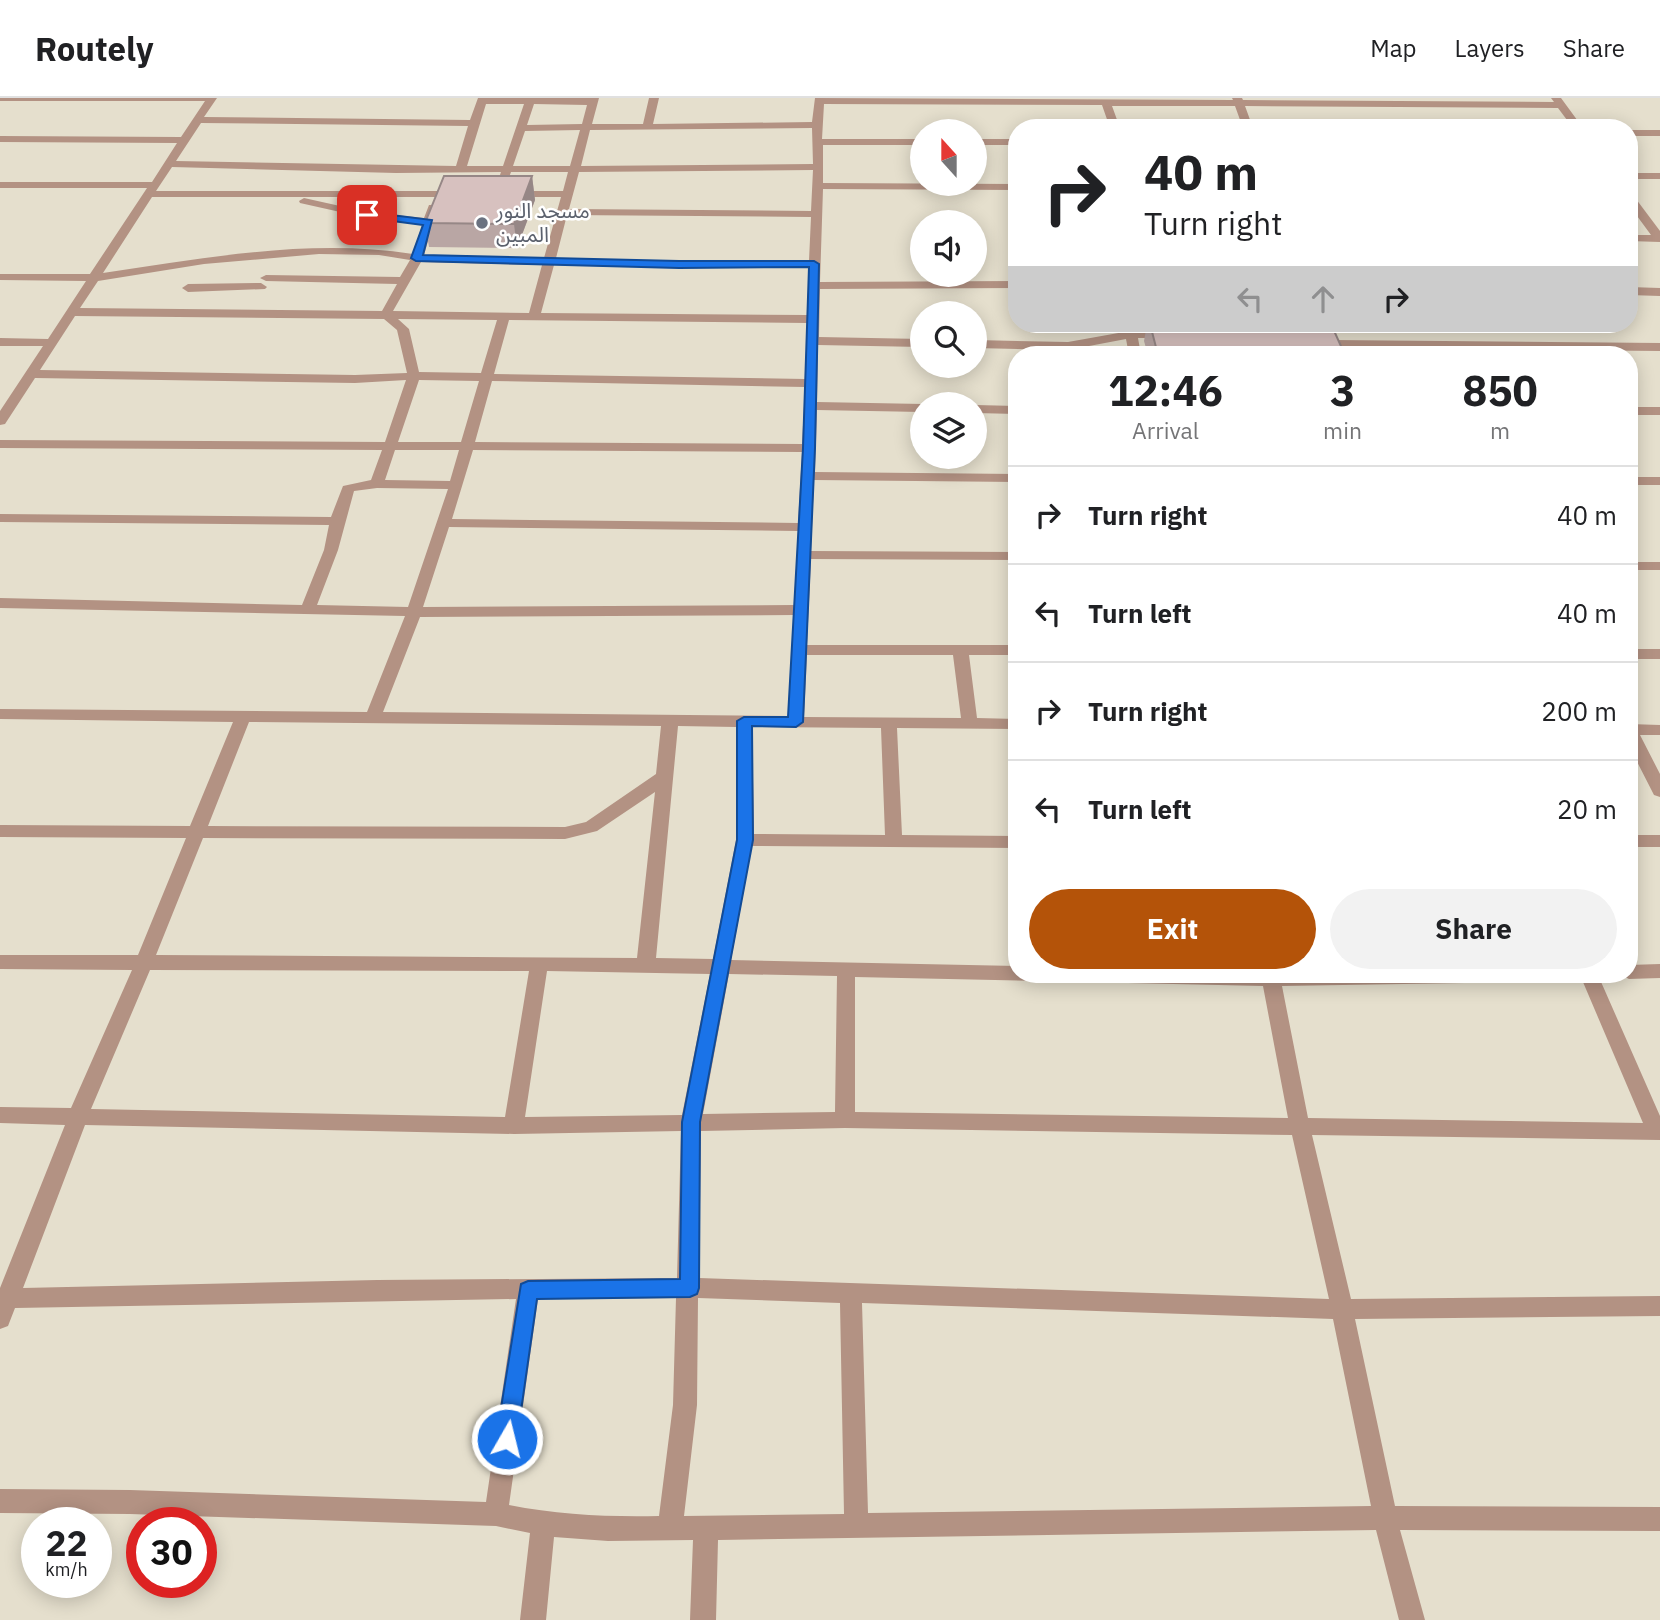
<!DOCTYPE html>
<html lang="en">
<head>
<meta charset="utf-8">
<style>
  body { margin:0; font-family:"IBM Plex Sans","Noto Sans Arabic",sans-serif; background:#f2f2f2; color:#202124; height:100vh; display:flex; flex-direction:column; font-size:26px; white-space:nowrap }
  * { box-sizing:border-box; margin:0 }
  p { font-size:23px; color:#757577 }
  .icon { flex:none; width:38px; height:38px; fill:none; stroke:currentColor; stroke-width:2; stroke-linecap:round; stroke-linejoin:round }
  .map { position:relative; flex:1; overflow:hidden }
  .panel { position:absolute; left:1008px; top:248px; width:630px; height:637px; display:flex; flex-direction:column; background:#fff; border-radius:28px; box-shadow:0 4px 18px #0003 }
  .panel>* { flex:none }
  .top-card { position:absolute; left:1008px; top:21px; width:630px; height:214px; border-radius:28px; box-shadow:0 4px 18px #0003; background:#fff; color:#202124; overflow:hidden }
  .needle { width:46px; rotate:339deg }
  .controls { position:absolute; left:910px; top:21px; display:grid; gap:14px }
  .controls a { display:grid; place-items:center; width:77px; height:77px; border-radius:50%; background:#fff; box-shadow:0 4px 18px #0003; font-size:35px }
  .speed { position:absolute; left:21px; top:1409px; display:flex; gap:14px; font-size:35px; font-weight:700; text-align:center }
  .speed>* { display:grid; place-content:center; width:91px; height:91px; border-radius:50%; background:#fff; box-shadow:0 4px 18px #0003; line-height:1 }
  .speed small { font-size:18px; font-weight:400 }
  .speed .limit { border:10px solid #d22; background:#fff; color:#111 }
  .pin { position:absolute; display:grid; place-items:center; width:60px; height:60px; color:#fff; margin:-30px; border-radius:14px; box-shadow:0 4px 10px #0006 }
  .me { position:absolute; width:77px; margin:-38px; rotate:8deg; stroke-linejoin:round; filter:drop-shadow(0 0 5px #0008) }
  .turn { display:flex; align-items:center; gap:24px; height:147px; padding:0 21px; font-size:32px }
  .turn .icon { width:91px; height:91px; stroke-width:2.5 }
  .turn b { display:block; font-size:49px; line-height:60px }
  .lanes { display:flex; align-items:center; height:66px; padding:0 21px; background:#0003; justify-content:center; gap:35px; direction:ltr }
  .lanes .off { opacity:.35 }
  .eta { display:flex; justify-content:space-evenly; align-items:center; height:119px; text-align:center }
  .eta b { font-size:42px; font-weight:800; line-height:49px }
  .primary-button { display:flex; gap:14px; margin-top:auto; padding:14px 21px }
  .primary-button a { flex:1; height:80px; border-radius:42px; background:#b45309; color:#fff; font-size:28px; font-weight:800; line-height:80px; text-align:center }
  .primary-button a+a { background:#f2f2f2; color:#202124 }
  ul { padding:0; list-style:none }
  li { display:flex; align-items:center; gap:21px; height:98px; padding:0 21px; border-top:2px solid #e0e0e0 }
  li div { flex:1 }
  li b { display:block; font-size:26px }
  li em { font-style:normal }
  header { display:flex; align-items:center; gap:42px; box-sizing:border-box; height:98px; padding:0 35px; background:#fff; border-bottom:2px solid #e0e0e0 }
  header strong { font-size:33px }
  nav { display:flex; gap:38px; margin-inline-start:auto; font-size:24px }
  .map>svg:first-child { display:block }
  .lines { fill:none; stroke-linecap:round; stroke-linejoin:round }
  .minor { fill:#b39283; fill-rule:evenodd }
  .wall { fill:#b9a6a4 }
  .shaded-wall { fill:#968786 }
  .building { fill:#d7c1bf; stroke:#968786; stroke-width:2 }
  .route { fill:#1a73e8; stroke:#114b97; stroke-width:2 }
  .worship-dot { fill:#6b7280; stroke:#fff; stroke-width:2.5 }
  .labels { text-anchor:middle; stroke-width:5; stroke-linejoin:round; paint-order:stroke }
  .far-worship-label { font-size:21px; fill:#5b616d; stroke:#fff; text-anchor:start }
</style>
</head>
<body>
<header>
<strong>Routely</strong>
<nav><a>Map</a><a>Layers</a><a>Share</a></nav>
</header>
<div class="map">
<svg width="1660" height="1522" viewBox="0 0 1660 1522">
  <rect width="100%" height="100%" fill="#e5dfcd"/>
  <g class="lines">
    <g class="minor">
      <path d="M 0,0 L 217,0 L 204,19 L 470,22 L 478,0 L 599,0 L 592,26 L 643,26 L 649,0 L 659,0 L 653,26 L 812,24 L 815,0 L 1233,2 L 1232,0 L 1242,0 L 1243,2 L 1554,4 L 1551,0 L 1561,0 L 1583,30 L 1573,30 L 1558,10 L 1245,8 L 1253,30 L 1243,30 L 1235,8 L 1112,8 L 1120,30 L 1110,30 L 1102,7 L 824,6 L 822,41 L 922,41 L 922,47 L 823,47 L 823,85 L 1017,86 L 1017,92 L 823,91 L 820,184 L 1017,183 L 1017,190 L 820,191 L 819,239 L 922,241 L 922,249 L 818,247 L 817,304 L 923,306 L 922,314 L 817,312 L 815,374 L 1017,376 L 1017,384 L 814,382 L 811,453 L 1017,454 L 1017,462 L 811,461 L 807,547 L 1017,547 L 1017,557 L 969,557 L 977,620 L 1017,621 L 1017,631 L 897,630 L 902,737 L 1017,738 L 1017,750 L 752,748 L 731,862 L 1017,868 L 1017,877 L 1534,877 L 1532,882 L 1525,884 L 1282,888 L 1308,1020 L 1643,1025 L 1580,877 L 1598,877 L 1660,1018 L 1660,1042 L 1312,1037 L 1351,1201 L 1660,1198 L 1660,1218 L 1355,1221 L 1395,1408 L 1660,1409 L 1660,1433 L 1400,1432 L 1425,1522 L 1399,1522 L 1376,1432 L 718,1442 L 716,1522 L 690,1522 L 693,1442 L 608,1443 L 554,1439 L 546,1522 L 520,1522 L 530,1435 L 496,1428 L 130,1416 L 0,1415 L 0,1391 L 130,1392 L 486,1404 L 516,1201 L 15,1210 L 8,1228 L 0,1231 L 0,1190 L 65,1027 L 0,1025 L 0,1009 L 71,1010 L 132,872 L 0,871 L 0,857 L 138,857 L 186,740 L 0,739 L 0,727 L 190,728 L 233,624 L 0,621 L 0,611 L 367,614 L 405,518 L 0,510 L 0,500 L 302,507 L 324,452 L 329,427 L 0,424 L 0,416 L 331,419 L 343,388 L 371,382 L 382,352 L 0,350 L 0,342 L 385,344 L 406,282 L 355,285 L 35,280 L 5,326 L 0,327 L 0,313 L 43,248 L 0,248 L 0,240 L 48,241 L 86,183 L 0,182 L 0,176 L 90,176 L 147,90 L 0,90 L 0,84 L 152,84 L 177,45 L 0,44 L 0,38 L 181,39 L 205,3 L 0,3 ZM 486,6 L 524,6 L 503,68 L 467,68 ZM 534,6 L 587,7 L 582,26 L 527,27 ZM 201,25 L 468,28 L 456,68 L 176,63 ZM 812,30 L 813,66 L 581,68 L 590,32 ZM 580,32 L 570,68 L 513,68 L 525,33 ZM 172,69 L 396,75 L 501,74 L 499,80 L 504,83 L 508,82 L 511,74 L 568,74 L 563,93 L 511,93 L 506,96 L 511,99 L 561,99 L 544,160 L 424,157 L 438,109 L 437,107 L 429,107 L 424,120 L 367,114 L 304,100 L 299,103 L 300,105 L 367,120 L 422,127 L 413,156 C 310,140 204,160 103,175 L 152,99 L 459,99 L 464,96 L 459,93 L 156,93 ZM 813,72 L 811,113 L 569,111 L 579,74 ZM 567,117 L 811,119 L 809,163 L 679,164 L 556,160 ZM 319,156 L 379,157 L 410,162 L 400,179 L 266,177 L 260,180 L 266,183 L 397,186 L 382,213 L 80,210 L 98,183 L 204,166 ZM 421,164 L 542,167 L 529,215 L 393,213 ZM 554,167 L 679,170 L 809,169 L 807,217 L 541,215 ZM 75,218 L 384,221 L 397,232 L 407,275 L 355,277 L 40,272 ZM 398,221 L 497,222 L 481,275 L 419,274 L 409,231 ZM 509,222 L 807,225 L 805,281 L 494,276 ZM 419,282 L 479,283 L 461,344 L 398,344 ZM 492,283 L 805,289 L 802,346 L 475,344 ZM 395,352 L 459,352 L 450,383 L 385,382 ZM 473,352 L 802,354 L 798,425 L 452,421 ZM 377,390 L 448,391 L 408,509 L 317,507 L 338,452 L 354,393 ZM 449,429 L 798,433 L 794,507 L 423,509 ZM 794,517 L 788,618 L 383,614 L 420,519 ZM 807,557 L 953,557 L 961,620 L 804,619 ZM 249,624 L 661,628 L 656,676 L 586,724 L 565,729 L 208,728 ZM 678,628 L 736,629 L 736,742 L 713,861 L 656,860 ZM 752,629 L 881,630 L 885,737 L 754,736 ZM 655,694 L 637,860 L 156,857 L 203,740 L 565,741 L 597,733 ZM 150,872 L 529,873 L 505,1019 L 91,1011 ZM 547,873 L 710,876 L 682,1017 L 525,1019 ZM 729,876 L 837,878 L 835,1014 L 703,1016 ZM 855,879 L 1263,888 L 1288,1020 L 855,1014 ZM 85,1027 L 514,1036 L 681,1033 L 677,1180 L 377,1182 L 23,1190 ZM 845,1030 L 1292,1037 L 1329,1201 L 699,1180 L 701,1033 ZM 676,1200 L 673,1307 L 659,1418 C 609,1419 559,1417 509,1407 L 538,1201 ZM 698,1200 L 840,1205 L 844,1416 L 684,1418 L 697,1307 ZM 862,1205 L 1333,1221 L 1371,1408 L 868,1415 Z"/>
      <rect x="1629" y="32" width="31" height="6"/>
      <rect x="975" y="41" width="42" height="6"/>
      <rect x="1629" y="75" width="31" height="6"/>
      <path d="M 1629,96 L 1633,97 L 1660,133 L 1660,144 L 1629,143 L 1629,137 L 1651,137 L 1629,107 Z"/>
      <path d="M 261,185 L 267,189 L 265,191 L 188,194 L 182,190 L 188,186 Z"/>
      <path d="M 1629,189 L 1660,190 L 1660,198 L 1629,197 Z"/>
      <path d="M 1122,226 L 1134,226 L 1136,232 L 1169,232 L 1175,236 L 1169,240 L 1138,240 L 1141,257 L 1129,257 L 1126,241 L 1068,252 L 975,250 L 975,242 L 1068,244 L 1124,234 Z"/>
      <path d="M 1332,242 L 1660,245 L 1660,253 L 1340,250 L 1342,257 L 1330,257 L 1326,246 Z"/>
      <path d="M 975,307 L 1017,308 L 1017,316 L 975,315 Z"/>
      <rect x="1629" y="309" width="31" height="8"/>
      <rect x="1629" y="379" width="31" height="8"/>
      <rect x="1629" y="464" width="31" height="8"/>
      <rect x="1629" y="551" width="31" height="10"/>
      <path d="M 1629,626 L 1660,627 L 1660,637 L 1640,637 L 1660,676 L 1660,699 L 1654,697 L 1629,648 Z"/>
      <rect x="1629" y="737" width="31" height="12"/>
      <path d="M 1660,866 L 1660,880 L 1629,881 L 1621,877 L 1629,877 L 1629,867 Z"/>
    </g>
  </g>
  <g class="wall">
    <path d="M 532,78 L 535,102 L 517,150 L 429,149 L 425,125 Z"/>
    <path d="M 1147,226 L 1331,226 L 1345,257 L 1148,257 L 1144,243 Z"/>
  </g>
  <path class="shaded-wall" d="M 532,78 L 535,102 L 517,150 L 514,126 Z"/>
  <g class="building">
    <path d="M 444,78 L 532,78 L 514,126 L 425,125 Z"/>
    <path d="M 1150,226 L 1331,226 L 1345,257 L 1158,257 Z"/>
  </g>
  <path class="route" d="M 367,114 L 432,122 L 423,157 L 679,163 L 814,163 L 819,166 L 815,350 L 803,624 L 796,629 L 752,628 L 753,742 L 700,1024 L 699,1190 L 697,1196 L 690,1199 L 537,1201 L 517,1341 L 514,1348 L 507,1351 L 499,1348 L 496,1341 L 521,1186 L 528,1183 L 680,1181 L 682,1024 L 737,742 L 737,623 L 744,619 L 788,619 L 803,350 L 809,169 L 679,170 L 416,163 L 411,160 L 423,127 L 363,119 L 363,115 Z"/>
  <circle class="worship-dot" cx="482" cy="125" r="7"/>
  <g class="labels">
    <g class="far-worship-label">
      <text x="496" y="120">مسجد النور<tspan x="496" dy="24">المبين</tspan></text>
    </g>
  </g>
</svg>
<div class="controls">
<a><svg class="needle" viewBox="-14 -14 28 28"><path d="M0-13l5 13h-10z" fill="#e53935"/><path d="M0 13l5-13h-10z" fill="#757577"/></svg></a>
<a><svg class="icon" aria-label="sound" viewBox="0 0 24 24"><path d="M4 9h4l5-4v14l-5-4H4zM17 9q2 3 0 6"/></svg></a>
<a><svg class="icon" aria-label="search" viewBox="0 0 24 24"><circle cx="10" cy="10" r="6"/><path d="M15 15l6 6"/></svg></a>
<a><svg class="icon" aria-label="layers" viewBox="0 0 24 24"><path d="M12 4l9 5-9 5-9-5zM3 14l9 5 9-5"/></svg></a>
</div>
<div class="speed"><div>22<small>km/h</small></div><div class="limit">30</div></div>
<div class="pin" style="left:367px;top:117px;background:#d93025"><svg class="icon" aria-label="arrive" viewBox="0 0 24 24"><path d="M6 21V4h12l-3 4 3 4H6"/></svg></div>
<svg class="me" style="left:507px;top:1341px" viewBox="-20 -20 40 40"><circle r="17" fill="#1a73e8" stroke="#fff" stroke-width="3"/><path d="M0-11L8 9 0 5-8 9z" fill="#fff"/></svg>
<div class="top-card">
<div class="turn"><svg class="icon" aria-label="right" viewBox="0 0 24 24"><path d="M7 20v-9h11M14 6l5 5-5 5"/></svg><div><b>40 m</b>Turn right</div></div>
<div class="lanes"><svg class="icon off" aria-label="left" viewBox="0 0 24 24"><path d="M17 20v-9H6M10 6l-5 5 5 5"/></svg><svg class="icon off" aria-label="ahead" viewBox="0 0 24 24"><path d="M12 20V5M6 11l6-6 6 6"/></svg><svg class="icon" aria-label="right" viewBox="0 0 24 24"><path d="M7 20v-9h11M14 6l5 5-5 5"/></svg></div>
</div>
<section class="panel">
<div class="eta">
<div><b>12:46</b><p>Arrival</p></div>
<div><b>3</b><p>min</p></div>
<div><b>850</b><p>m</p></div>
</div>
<ul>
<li><svg class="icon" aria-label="right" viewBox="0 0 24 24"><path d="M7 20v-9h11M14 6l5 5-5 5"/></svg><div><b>Turn right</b></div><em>40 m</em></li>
<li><svg class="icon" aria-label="left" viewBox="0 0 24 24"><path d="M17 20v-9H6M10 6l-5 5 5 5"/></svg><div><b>Turn left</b></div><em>40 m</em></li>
<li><svg class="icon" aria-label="right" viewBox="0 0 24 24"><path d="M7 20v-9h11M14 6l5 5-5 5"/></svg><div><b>Turn right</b></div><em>200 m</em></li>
<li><svg class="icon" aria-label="left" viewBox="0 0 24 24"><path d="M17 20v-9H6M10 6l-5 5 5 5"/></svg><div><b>Turn left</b></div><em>20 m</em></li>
</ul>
<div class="primary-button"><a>Exit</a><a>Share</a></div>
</section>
</div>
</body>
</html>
